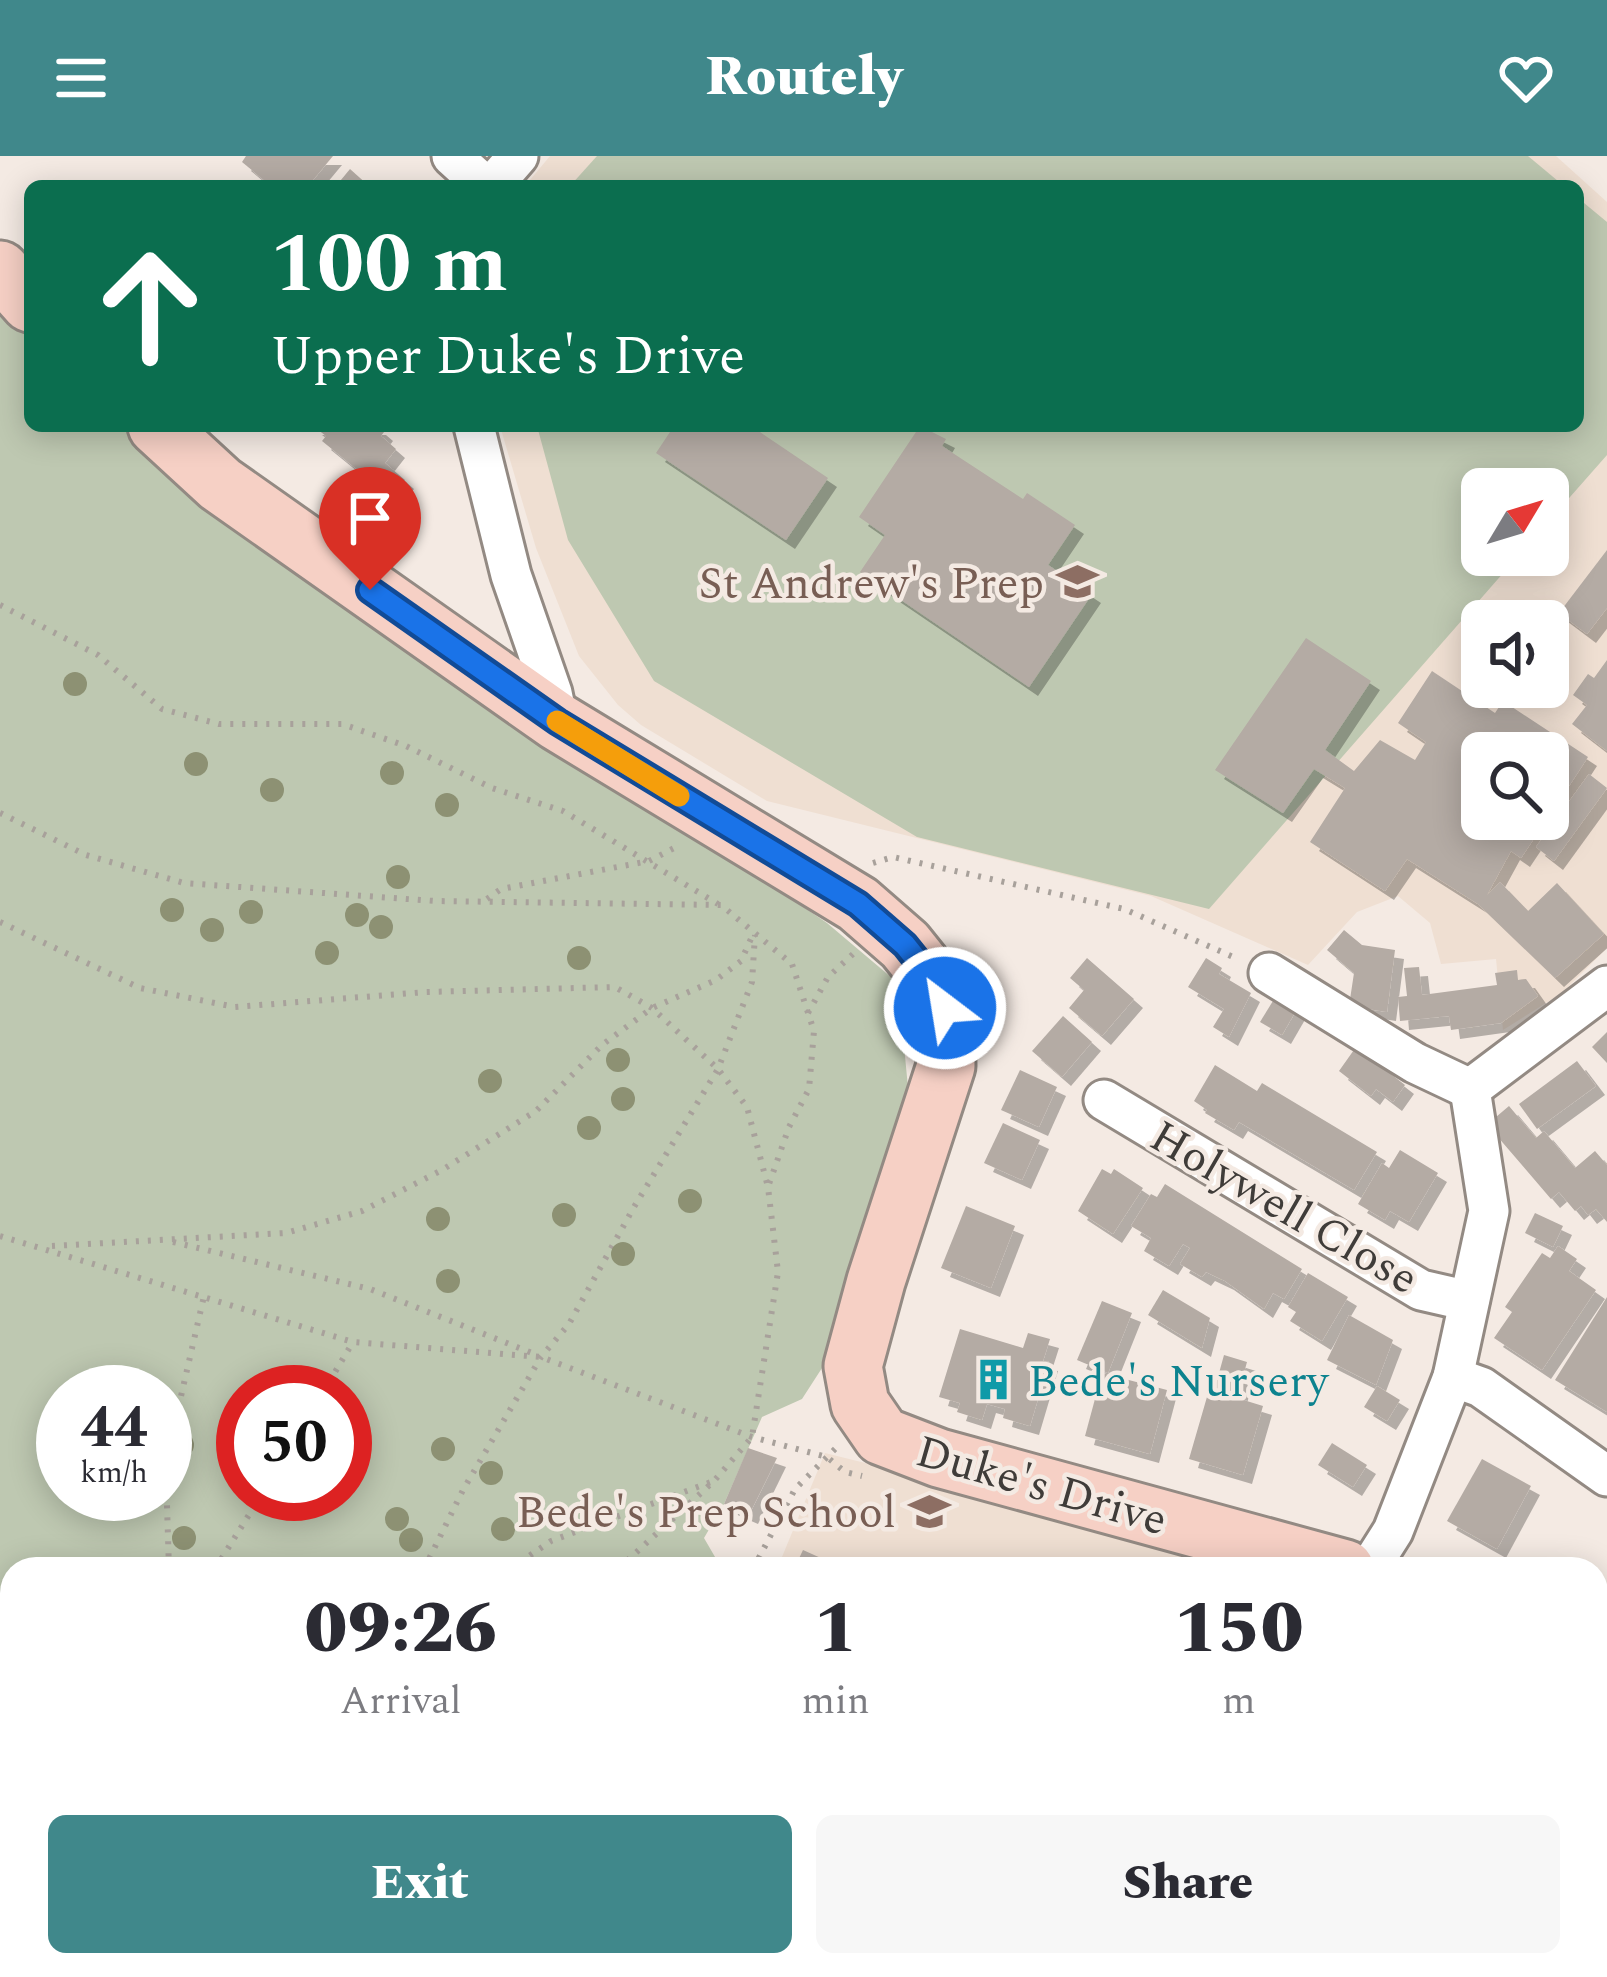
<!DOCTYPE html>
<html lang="en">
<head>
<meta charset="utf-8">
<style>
  body { margin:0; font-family:Spectral,serif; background:#f7f7f7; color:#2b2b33; height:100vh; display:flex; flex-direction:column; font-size:45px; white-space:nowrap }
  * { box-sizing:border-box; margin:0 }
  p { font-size:39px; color:#7c7c81 }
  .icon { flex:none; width:66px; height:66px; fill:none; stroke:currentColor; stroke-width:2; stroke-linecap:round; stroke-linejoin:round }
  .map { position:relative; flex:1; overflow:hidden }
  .sheet { position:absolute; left:0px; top:1401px; width:1608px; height:420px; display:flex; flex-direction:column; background:#fff; border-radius:36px 36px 0 0; box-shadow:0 6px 30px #0003 }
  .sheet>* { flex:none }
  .top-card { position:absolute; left:24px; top:24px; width:1560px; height:252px; border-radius:18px; box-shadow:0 6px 30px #0003; background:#0b6e4f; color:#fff; overflow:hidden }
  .needle { width:78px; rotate:52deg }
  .buttons { position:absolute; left:1461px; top:312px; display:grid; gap:24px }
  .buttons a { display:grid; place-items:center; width:108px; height:108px; border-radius:18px; background:#fff; box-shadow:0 6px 30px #0003; font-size:60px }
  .speed { position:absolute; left:36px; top:1209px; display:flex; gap:24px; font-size:60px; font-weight:700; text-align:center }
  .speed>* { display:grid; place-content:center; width:156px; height:156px; border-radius:50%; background:#fff; box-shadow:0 6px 30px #0003; line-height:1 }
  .speed small { font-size:30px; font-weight:400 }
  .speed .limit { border:18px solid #d22; background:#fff; color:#111 }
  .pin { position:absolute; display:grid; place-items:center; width:102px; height:102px; color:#fff; margin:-123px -51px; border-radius:50% 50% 50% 0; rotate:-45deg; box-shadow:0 0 12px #0007 }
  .pin .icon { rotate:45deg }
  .me { position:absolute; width:132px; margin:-66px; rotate:329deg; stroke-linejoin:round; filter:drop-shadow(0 0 9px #0008) }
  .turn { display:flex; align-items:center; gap:42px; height:252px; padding:0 48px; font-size:54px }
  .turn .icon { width:156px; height:156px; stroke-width:2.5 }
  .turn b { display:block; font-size:84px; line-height:102px }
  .eta { display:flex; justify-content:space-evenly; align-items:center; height:204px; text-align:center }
  .eta b { font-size:72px; font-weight:800; line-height:84px }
  .primary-button { display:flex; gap:24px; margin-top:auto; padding:24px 48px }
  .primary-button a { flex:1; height:138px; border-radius:18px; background:#40888b; color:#fff; font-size:48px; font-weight:800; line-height:138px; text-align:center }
  .primary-button a+a { background:#f7f7f7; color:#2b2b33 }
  header { display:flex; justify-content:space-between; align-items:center; height:156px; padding:0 48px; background:#40888b; color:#fff; font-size:54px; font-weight:800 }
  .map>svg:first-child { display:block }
  .built { fill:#efdfd2; fill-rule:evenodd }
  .green { fill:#bec8b1; fill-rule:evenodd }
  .building { fill:#b4aba4; filter:url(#shadow) }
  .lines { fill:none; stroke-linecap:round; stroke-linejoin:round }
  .minor-casing { stroke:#938a83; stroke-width:45 }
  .secondary-casing { stroke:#938a83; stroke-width:63 }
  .path { stroke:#a8a19b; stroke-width:6; stroke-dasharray:3 9; stroke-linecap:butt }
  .minor { stroke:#fff; stroke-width:39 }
  .secondary { stroke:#f6d0c5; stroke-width:57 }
  .tree { fill:#8d9173 }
  .route-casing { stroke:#114b97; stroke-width:30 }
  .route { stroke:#1a73e8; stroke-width:21 }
  .slow { stroke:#f59e0b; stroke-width:21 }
  .labels { text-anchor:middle; stroke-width:9; stroke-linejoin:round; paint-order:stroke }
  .education-label { font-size:45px; fill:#785e54; stroke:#f4eae3; text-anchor:end }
  .street-label { font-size:45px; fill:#3f3c39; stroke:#f4eae3 }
  .culture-label { font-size:45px; fill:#0d838f; stroke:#f4eae3; text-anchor:start }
</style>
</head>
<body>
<header><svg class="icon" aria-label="menu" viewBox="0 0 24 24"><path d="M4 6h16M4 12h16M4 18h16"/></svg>Routely<svg class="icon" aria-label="heart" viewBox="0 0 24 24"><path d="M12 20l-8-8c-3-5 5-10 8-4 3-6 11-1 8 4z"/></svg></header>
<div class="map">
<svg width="1607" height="1821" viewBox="0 0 1607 1821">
  <defs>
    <filter id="shadow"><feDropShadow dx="9" dy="9" stdDeviation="0" flood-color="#0004"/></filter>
  </defs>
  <rect width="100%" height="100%" fill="#f4eae3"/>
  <g class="built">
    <path d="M 550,0 L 1556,0 L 1607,46 L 1607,792 L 1562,837 L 1503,874 L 1496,803 L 1441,808 L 1430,767 L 1398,740 L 1357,756 L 1308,809 L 1151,740 L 767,645 L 641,569 L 618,549 L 579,500 L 536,392 L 500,270 L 1578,270 L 1578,30 L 525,30 ZM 1482,333 L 1548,333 L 1548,399 L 1482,399 ZM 1482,465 L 1548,465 L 1548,531 L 1482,531 ZM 1482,597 L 1548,597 L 1548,663 L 1482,663 Z"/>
    <path d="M 825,1297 L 1292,1413 L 777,1413 Z"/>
    <path d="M 527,1809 L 1075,1809 L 1066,1821 L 489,1821 Z"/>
  </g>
  <g class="green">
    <path d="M 597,0 L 1528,0 L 1564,30 L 570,30 Z"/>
    <path d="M 1578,42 L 1607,66 L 1607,299 L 1548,366 L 1548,333 L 1482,333 L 1482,399 L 1519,399 L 1209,753 L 917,681 L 654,525 L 568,384 L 537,270 L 1578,270 Z"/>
    <path d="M 0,129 L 30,159 L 30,270 L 148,270 L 408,482 L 827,767 L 898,827 L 909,942 L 842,1181 L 802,1243 L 762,1261 L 724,1348 L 704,1382 L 722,1413 L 12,1413 L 12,1809 L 482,1809 L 414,1821 L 0,1821 ZM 63,1236 L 165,1236 L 165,1338 L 63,1338 ZM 243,1236 L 345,1236 L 345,1338 L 243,1338 Z"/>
    <path d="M 1596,1526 L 1607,1529 L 1607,1821 L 1094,1821 L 1102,1809 L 1596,1809 Z"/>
    <path d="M 797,1809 L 954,1809 L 950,1821 L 793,1821 Z"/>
  </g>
  <g class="building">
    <path d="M 246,0 L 333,0 L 308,30 L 271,30 L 242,6 Z"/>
    <path d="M 350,13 L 369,30 L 336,30 Z"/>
    <path d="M 313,270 L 377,270 L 384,276 L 381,280 L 396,293 L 385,307 L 405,324 L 391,341 L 322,285 L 326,280 Z"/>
    <path d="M 674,270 L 751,270 L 828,322 L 786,384 L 656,297 Z"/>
    <path d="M 920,270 L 946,283 L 942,290 L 1023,343 L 1027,337 L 1075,369 L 1048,409 L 1092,438 L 1029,531 L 860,416 L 885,379 L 859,361 Z"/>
    <path d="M 1607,394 L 1607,452 L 1587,478 L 1559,457 Z"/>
    <path d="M 1306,482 L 1371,525 L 1325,594 L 1354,615 L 1380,584 L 1415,604 L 1426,586 L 1398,567 L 1432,515 L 1495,557 L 1503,545 L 1588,601 L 1548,662 L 1548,597 L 1482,597 L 1482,663 L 1547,663 L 1521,702 L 1511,695 L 1487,739 L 1500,726 L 1528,755 L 1557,727 L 1604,778 L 1555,822 L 1478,748 L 1407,703 L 1385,735 L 1310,686 L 1345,632 L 1314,613 L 1283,657 L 1215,614 Z"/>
    <path d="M 1607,504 L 1607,595 L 1572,568 L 1587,549 L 1573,539 L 1588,518 L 1594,522 Z"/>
    <path d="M 1589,618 L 1607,632 L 1554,705 L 1536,691 Z"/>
    <path d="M 1344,774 L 1362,789 L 1395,794 L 1387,856 L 1349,850 L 1354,817 L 1327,794 Z"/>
    <path d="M 1087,802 L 1134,843 L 1102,880 L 1069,852 L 1084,834 L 1070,822 Z"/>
    <path d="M 1206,802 L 1222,812 L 1219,818 L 1251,837 L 1229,881 L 1213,871 L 1224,853 L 1188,831 Z"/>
    <path d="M 1419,811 L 1422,839 L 1497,829 L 1495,817 L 1517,814 L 1518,824 L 1526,823 L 1538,840 L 1501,867 L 1451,874 L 1449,860 L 1400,865 L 1398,841 L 1407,840 L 1404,812 Z"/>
    <path d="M 1276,840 L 1297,853 L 1282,879 L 1260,866 Z"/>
    <path d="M 1063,860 L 1092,886 L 1062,921 L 1032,895 Z"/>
    <path d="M 1607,876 L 1607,907 L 1592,891 Z"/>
    <path d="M 1356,891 L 1405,929 L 1393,946 L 1376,933 L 1371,940 L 1339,915 Z"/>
    <path d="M 1577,905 L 1596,930 L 1537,973 L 1519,948 Z"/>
    <path d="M 1215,909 L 1257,935 L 1262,927 L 1377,996 L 1354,1034 L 1239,966 L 1234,974 L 1205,957 L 1207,954 L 1194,945 Z"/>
    <path d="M 1020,914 L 1057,931 L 1039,971 L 1001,954 Z"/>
    <path d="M 1509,950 L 1536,982 L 1544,975 L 1575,1012 L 1595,995 L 1607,1009 L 1607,1066 L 1596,1053 L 1588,1059 L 1581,1050 L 1575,1055 L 1559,1036 L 1551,1043 L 1497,980 L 1496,961 Z"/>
    <path d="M 1003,967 L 1040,984 L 1022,1024 L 984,1007 Z"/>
    <path d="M 1400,994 L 1438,1017 L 1409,1066 L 1390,1055 L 1385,1064 L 1358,1048 L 1382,1007 L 1389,1012 Z"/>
    <path d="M 1102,1013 L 1111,1018 L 1114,1013 L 1143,1032 L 1113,1078 L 1078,1055 Z"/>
    <path d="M 1165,1028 L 1302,1113 L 1284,1143 L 1273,1137 L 1264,1153 L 1225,1125 L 1206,1116 L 1202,1121 L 1180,1108 L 1190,1092 L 1183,1088 L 1169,1110 L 1144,1095 L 1151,1082 L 1131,1070 L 1151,1038 L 1157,1041 Z"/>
    <path d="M 966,1050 L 1015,1070 L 991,1132 L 941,1112 Z"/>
    <path d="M 1535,1057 L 1563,1070 L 1553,1091 L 1525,1077 Z"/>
    <path d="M 1558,1090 L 1577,1103 L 1569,1115 L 1596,1134 L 1542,1214 L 1494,1182 L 1512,1156 L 1505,1151 L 1542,1097 L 1550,1102 Z"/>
    <path d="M 1308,1117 L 1348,1141 L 1322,1185 L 1290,1165 L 1296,1156 L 1288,1151 Z"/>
    <path d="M 1163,1134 L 1210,1162 L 1202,1192 L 1148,1159 Z"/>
    <path d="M 1607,1141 L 1607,1256 L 1555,1224 Z"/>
    <path d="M 1102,1145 L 1132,1157 L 1108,1217 L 1077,1204 Z"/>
    <path d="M 1349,1159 L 1393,1184 L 1376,1229 L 1327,1204 Z"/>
    <path d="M 960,1173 L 1023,1192 L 1028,1177 L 1050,1183 L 1043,1205 L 1049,1206 L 1030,1270 L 1003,1262 L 1005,1253 L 987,1248 L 982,1264 L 957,1256 L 960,1247 L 939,1241 Z"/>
    <path d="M 1224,1199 L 1247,1206 L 1237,1242 L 1263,1250 L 1243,1319 L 1189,1303 L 1209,1234 L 1214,1235 Z"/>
    <path d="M 1102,1217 L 1167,1234 L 1150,1298 L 1085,1280 Z"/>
    <path d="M 1377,1230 L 1400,1244 L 1387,1265 L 1364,1251 Z"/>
    <path d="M 1332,1287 L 1367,1309 L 1353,1331 L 1318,1309 Z"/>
    <path d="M 748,1292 L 777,1302 L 749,1359 L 724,1348 Z"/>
    <path d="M 1482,1303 L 1531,1330 L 1497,1393 L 1447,1365 Z"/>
    <path d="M 803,1394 L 832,1407 L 829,1413 L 794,1413 Z"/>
    <rect x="562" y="1812" width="105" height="9"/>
  </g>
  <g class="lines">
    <defs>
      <g id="minor">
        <path d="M 452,0 L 485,30"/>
        <path d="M 492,30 L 518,0"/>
        <path d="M 474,270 L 511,419 L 552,537 L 558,566"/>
        <path d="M 1269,817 L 1415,907 L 1470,933 L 1607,830"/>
        <path d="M 1104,944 L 1421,1134 L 1469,1145"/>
        <path d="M 1453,1221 L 1481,1231 L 1607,1320"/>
        <path d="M 1369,1413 L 1393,1375 L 1453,1221 L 1489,1055 L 1470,933"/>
        <path d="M 1079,1821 L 1087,1809"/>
      </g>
      <g id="secondary">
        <path d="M 0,114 L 30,147"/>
        <path d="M 157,270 L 220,328 L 558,566 L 858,748 L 905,789 L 933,824 L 945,852 L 946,910 L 876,1125 L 853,1210 L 860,1248 L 882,1280 L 939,1302 L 1345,1413"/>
        <path d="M 1596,1476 L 1607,1479"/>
      </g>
    </defs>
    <use href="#minor" class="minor-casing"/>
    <use href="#secondary" class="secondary-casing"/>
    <g class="path">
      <path d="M 0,449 L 98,499 L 162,553 L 219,568 L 342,568 L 406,590 L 492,632 L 563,655 L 718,748"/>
      <path d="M 0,657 L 86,699 L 184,727 L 435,745 L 721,749 L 792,808 L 814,875 L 809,933 L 789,971 L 768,1031 L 778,1116 L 752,1281 L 714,1325 L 618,1413"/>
      <path d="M 873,707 L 893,701 L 1124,753 L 1238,803"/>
      <path d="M 487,743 L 501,733 L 649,705 L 680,689"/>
      <path d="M 0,766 L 140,832 L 235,851 L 426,836 L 615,831 L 652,852 L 718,913 L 747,951 L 768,1031"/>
      <path d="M 808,857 L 828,821 L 853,798"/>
      <path d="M 0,1080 L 353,1186 L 541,1201 L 752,1281 L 827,1301 L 845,1316 L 862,1320"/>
      <path d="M 173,1086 L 370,1133 L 532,1197"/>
      <path d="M 52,1090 L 286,1077 L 362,1055 L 442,1014 L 536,955 L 602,889 L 652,852 L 716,824 L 741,805 L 754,776"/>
      <path d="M 323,1236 L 353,1186"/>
      <path d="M 165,1310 L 204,1140"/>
      <path d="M 163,1338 L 167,1349 L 169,1413"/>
      <path d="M 215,1413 L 262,1338"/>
      <path d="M 424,1413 L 463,1334 L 541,1201 L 569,1168 L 634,1051 L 718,913 L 752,826 L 755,779"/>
      <path d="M 510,1413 L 551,1385 L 711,1326"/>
      <path d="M 753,1413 L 795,1333 L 839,1289"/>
      <path d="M 0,1491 L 12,1503"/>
      <path d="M 1596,1579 L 1607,1578"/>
      <path d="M 0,1618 L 12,1610"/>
      <path d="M 1596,1663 L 1607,1688"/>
      <path d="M 1596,1713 L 1607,1692"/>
      <path d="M 0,1722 L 12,1723"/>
      <path d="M 1596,1798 L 1607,1796"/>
      <path d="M 1394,1809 L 1415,1821"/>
      <path d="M 1556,1809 L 1565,1821"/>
      <path d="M 476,1821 L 511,1809"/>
      <path d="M 1454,1821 L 1541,1809"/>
      <path d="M 1547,1821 L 1553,1809"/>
    </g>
    <use href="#minor" class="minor"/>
    <use href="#secondary" class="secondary"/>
  </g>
  <g class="tree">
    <circle cx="75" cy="528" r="12"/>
    <circle cx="196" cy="608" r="12"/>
    <circle cx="392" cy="617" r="12"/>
    <circle cx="272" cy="634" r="12"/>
    <circle cx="447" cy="649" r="12"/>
    <circle cx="398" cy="721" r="12"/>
    <circle cx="172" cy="754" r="12"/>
    <circle cx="251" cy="756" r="12"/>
    <circle cx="357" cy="759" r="12"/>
    <circle cx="381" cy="771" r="12"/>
    <circle cx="212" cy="774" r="12"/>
    <circle cx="327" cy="797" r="12"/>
    <circle cx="579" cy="802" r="12"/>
    <circle cx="618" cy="904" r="12"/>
    <circle cx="490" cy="925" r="12"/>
    <circle cx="623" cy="943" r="12"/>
    <circle cx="589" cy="972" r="12"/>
    <circle cx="690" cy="1045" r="12"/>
    <circle cx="564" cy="1059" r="12"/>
    <circle cx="438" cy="1063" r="12"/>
    <circle cx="623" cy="1098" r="12"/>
    <circle cx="448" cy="1125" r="12"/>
    <circle cx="182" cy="1289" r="12"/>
    <circle cx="443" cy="1293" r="12"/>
    <circle cx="491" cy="1317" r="12"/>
    <circle cx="397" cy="1363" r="12"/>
    <circle cx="503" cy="1373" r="12"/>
    <circle cx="184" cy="1382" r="12"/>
    <circle cx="411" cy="1384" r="12"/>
  </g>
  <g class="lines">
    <defs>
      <path id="route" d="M 370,434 L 558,566 L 858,748 L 905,789 L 933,824 L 945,852"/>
    </defs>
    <use href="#route" class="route-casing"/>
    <use href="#route" class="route"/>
    <path class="slow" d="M 557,565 L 679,640"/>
  </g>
  <defs>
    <symbol id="school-bare" viewBox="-9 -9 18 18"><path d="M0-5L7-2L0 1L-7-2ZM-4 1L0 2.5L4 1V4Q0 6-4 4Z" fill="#8d6e63" stroke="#f4eae3" stroke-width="2.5" paint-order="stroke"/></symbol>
    <symbol id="building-bare" viewBox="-9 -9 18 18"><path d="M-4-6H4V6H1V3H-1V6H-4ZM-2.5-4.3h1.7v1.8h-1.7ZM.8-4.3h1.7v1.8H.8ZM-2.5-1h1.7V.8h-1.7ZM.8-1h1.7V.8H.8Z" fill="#0f9aa8" stroke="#f4eae3" stroke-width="2.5" paint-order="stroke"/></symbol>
  </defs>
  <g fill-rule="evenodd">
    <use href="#school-bare" x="1048" y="396" width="59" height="59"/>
    <use href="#building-bare" x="964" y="1194" width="59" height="59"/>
    <use href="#school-bare" x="900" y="1326" width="59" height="59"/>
  </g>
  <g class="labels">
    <g class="education-label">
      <text x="1044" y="442">St Andrew's Prep</text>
      <text x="896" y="1371">Bede's Prep School</text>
    </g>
    <g class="street-label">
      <text transform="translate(1285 1050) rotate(30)" y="16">Holywell Close</text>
      <text transform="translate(1042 1328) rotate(16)" y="16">Duke's Drive</text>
    </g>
    <g class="culture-label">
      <text x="1028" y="1240">Bede's Nursery</text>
    </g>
  </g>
</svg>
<div class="buttons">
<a><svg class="needle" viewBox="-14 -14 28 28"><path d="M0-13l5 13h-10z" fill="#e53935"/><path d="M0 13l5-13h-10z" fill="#7c7c81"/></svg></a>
<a><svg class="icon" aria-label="sound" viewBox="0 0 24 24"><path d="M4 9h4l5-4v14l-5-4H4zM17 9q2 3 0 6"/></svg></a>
<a><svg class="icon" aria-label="search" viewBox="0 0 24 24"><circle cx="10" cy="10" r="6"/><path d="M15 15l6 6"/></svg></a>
</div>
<div class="speed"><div>44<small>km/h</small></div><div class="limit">50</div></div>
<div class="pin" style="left:370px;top:434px;background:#d93025"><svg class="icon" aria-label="arrive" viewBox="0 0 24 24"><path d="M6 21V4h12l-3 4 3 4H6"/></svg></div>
<svg class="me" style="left:945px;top:852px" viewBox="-20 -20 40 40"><circle r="17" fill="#1a73e8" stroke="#fff" stroke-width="3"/><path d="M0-11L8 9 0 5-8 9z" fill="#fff"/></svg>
<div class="top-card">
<div class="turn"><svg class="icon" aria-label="ahead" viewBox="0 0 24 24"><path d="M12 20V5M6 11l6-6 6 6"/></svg><div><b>100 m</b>Upper Duke's Drive</div></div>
</div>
<section class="sheet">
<div class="eta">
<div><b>09:26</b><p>Arrival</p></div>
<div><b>1</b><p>min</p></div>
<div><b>150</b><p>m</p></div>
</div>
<div class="primary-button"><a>Exit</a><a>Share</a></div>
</section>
</div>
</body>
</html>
